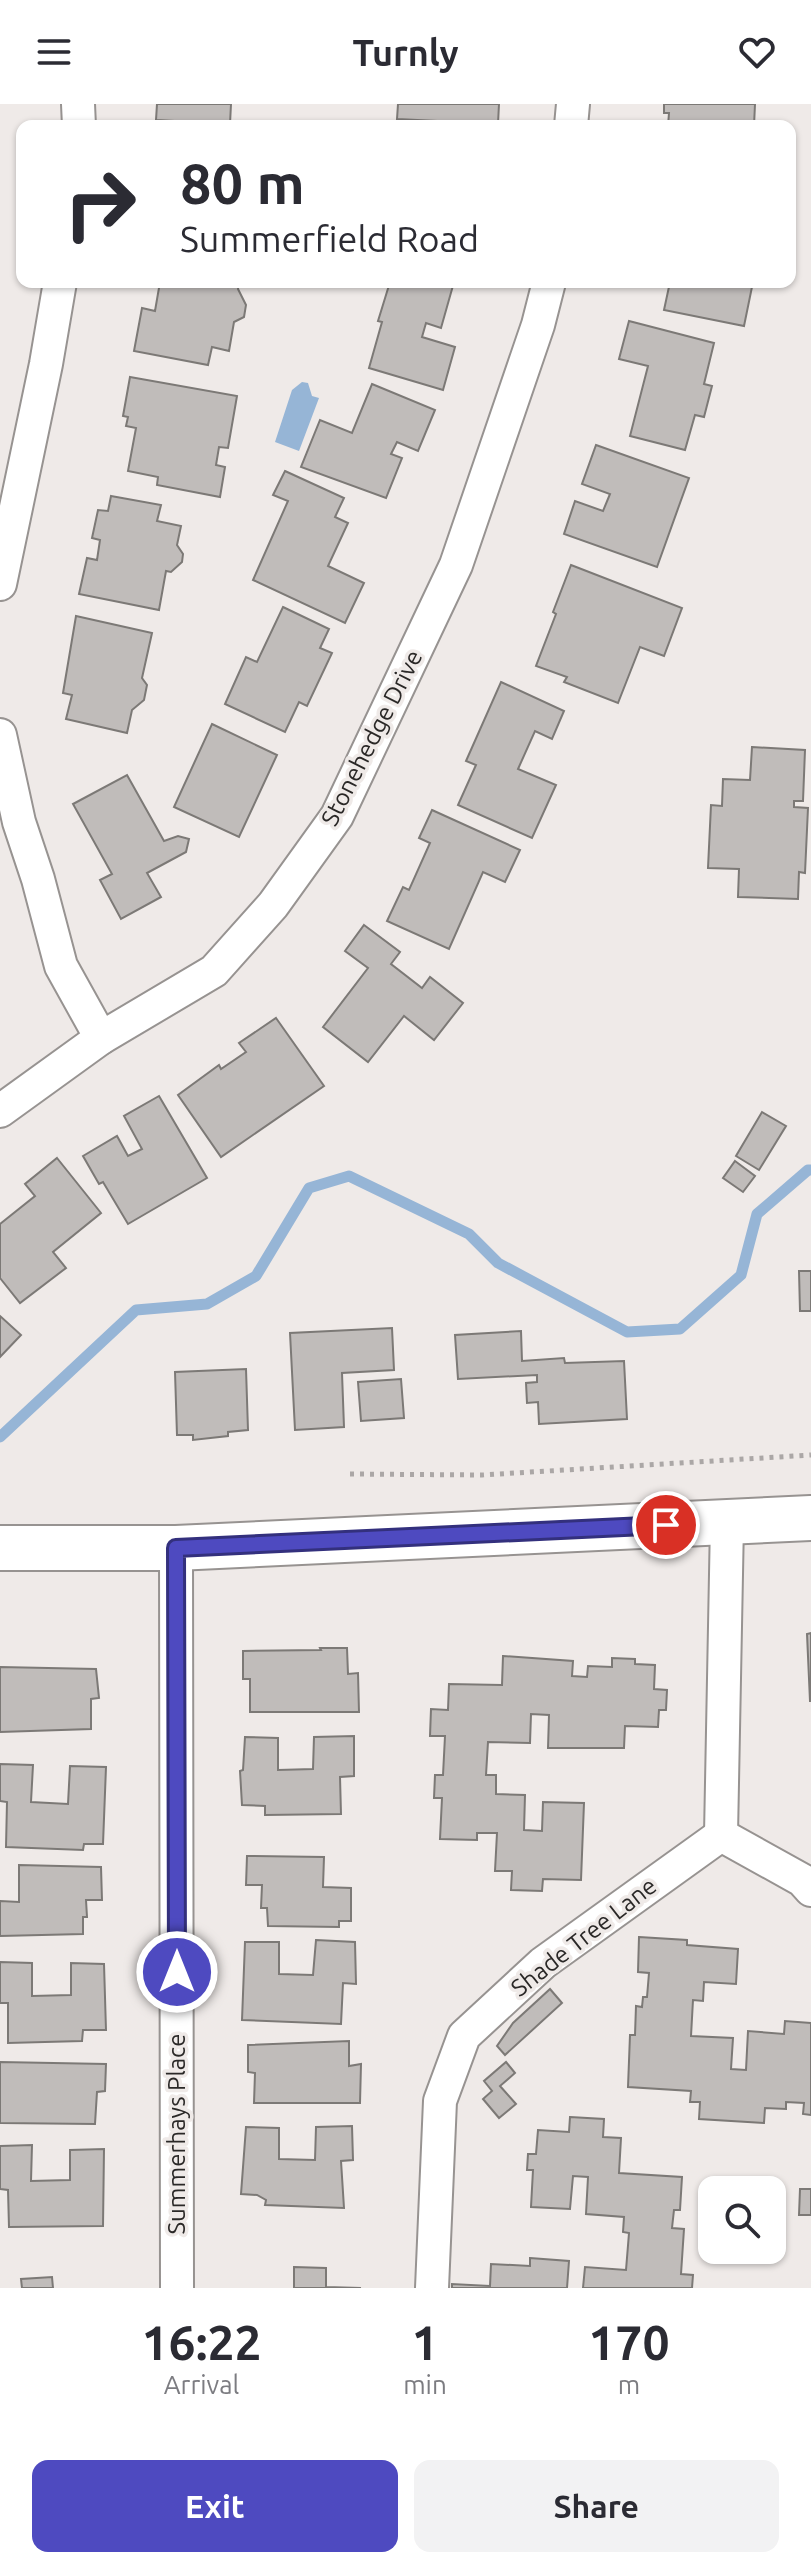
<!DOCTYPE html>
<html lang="en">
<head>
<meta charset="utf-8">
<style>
  body { margin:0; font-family:Ubuntu,sans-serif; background:#f2f2f3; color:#2b2b33; height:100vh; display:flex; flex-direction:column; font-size:30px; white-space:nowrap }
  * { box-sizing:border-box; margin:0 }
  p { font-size:26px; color:#7c7c81 }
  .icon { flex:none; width:44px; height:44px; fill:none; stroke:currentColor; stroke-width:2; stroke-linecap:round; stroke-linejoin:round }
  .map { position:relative; height:2184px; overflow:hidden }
  .sheet { display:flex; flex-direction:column; background:#fff; flex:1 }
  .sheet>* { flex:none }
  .hud { position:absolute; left:16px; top:16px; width:780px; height:168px; border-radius:16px; box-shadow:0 2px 6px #0004; background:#fff; color:#2b2b33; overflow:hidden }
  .tools { position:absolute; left:698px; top:2072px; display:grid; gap:16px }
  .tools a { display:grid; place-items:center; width:88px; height:88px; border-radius:16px; background:#fff; box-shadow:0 2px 6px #0004; font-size:40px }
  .pin { position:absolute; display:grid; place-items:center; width:68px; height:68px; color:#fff; margin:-34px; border:4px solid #fff; border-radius:50%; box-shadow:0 2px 8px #0007 }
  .me { position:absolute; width:88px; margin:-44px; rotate:0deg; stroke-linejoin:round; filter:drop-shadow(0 0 6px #0008) }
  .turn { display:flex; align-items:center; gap:28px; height:168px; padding:0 32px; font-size:36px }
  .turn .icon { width:104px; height:104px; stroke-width:2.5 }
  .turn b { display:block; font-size:56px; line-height:68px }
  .eta { display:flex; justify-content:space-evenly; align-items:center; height:136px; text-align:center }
  .eta b { font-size:48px; font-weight:700; line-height:56px }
  .action { display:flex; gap:16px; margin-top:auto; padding:16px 32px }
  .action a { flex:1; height:92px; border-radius:16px; background:#4e4ac0; color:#fff; font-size:32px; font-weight:700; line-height:92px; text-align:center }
  .action a+a { background:#f2f2f3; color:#2b2b33 }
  header { display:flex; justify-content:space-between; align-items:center; height:104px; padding:0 32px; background:#fff; font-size:36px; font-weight:700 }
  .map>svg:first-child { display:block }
  .water { fill:#96b5d6 }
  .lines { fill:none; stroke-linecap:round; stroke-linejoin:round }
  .stream { stroke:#96b5d6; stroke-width:11 }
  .building { fill:#c0bcba; stroke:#7c7976; stroke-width:2 }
  .street-casing { stroke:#979391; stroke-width:36 }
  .secondary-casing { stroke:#979391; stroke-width:48 }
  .path { stroke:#aba7a6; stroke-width:5; stroke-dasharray:4 6; stroke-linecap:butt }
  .street { stroke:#fff; stroke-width:32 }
  .secondary { stroke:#fff; stroke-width:44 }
  .route-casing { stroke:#33307d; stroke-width:20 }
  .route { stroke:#4e4ac0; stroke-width:14 }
  .labels { text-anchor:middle; stroke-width:7; stroke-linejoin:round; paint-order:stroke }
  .street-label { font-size:24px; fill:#2a2827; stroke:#efeae8 }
</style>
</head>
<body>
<header><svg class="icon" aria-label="menu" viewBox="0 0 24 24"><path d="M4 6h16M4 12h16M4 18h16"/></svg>Turnly<svg class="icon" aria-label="heart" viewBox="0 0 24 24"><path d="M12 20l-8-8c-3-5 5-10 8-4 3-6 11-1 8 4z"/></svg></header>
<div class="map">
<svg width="811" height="2184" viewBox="0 0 811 2184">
  <rect width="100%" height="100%" fill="#efeae8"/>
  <path class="water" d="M 302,278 L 308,279 L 312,292 L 319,294 L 299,347 L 275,338 L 292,286 Z"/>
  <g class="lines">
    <path class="stream" d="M 0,1333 L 136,1206 L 207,1200 L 256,1172 L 309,1084 L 349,1072 L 469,1130 L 498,1159 L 627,1228 L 680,1225 L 741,1171 L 757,1110 L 808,1066 L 811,1066"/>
  </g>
  <g class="building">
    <path d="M 157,0 L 231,0 L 230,20 L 156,16 Z"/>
    <path d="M 398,0 L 499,0 L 498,20 L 397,15 Z"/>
    <path d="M 664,0 L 755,0 L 754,22 L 668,22 L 669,9 L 664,9 Z"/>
    <path d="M 160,178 L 239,178 L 238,185 L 246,201 L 244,213 L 234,218 L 229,247 L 212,243 L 208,261 L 134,247 L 142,204 L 155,207 Z"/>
    <path d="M 390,178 L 454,178 L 441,224 L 426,219 L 422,233 L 455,243 L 443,286 L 369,264 L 382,218 L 378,217 Z"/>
    <path d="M 670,178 L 753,178 L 744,222 L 664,206 Z"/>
    <path d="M 629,217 L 714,239 L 704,280 L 712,282 L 704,313 L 695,311 L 685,346 L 630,332 L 648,262 L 619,255 Z"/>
    <path d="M 130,273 L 237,292 L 228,344 L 219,343 L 216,361 L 225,363 L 220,393 L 157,381 L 158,373 L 128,367 L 136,324 L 126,322 L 128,313 L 123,312 Z"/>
    <path d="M 372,280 L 435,306 L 418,347 L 397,338 L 391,350 L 402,354 L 386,394 L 301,363 L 320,316 L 352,329 Z"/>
    <path d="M 596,341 L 689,374 L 657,463 L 564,430 L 575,397 L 603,407 L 610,390 L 582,380 Z"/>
    <path d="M 285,367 L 344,394 L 335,413 L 348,419 L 328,462 L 364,479 L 345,519 L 253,476 L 288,397 L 273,391 Z"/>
    <path d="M 111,392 L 161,401 L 157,417 L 181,422 L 177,441 L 183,450 L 182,458 L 171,468 L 166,467 L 159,506 L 79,490 L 87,454 L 97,456 L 100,436 L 92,434 L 98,406 L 108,407 Z"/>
    <path d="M 571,461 L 682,504 L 664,552 L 640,543 L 618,599 L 564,578 L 567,573 L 536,562 L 556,510 L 553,508 Z"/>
    <path d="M 283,503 L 329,525 L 320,544 L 332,549 L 307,602 L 299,598 L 285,628 L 225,600 L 246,553 L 257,558 Z"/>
    <path d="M 76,512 L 152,529 L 142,574 L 147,581 L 144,596 L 132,606 L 127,629 L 66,615 L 72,591 L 63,589 Z"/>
    <path d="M 501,578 L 564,607 L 552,635 L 535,627 L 518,665 L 556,681 L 532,734 L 458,701 L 476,661 L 466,657 Z"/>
    <path d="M 212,620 L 277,651 L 239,733 L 174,703 Z"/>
    <path d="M 752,643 L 805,646 L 803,697 L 794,697 L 794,703 L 808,704 L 805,769 L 799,768 L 798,795 L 738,793 L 739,765 L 708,764 L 711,701 L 722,702 L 723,675 L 750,676 Z"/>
    <path d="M 127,671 L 164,737 L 178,732 L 189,735 L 186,748 L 147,769 L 161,793 L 121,815 L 100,776 L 112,770 L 73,700 Z"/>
    <path d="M 432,706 L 520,746 L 505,778 L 483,768 L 449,845 L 387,817 L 403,783 L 409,786 L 430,739 L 419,734 Z"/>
    <path d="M 364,821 L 400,848 L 391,860 L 422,884 L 430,873 L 463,899 L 434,936 L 404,912 L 368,958 L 323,923 L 368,864 L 345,847 Z"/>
    <path d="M 276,914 L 324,982 L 221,1053 L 178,991 L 219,961 L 221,965 L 246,948 L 239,939 Z"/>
    <path d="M 159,992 L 207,1074 L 128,1120 L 103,1078 L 99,1080 L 83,1052 L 117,1032 L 128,1052 L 142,1045 L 124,1012 Z"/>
    <path d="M 762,1008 L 786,1022 L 759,1066 L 736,1052 Z"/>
    <path d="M 57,1054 L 101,1109 L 53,1148 L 66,1164 L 20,1199 L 0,1174 L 0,1120 L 35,1092 L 25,1080 Z"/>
    <path d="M 735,1057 L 755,1072 L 743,1088 L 723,1074 Z"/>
    <path d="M 799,1167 L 811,1167 L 811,1207 L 800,1207 Z"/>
    <path d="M 0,1212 L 21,1231 L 0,1253 Z"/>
    <path d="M 392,1224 L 394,1266 L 342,1269 L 344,1323 L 295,1326 L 290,1229 Z"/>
    <path d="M 521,1227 L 522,1257 L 564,1254 L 565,1259 L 624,1257 L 627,1315 L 539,1320 L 538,1298 L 527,1299 L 526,1279 L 537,1278 L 537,1271 L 458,1275 L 455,1231 Z"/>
    <path d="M 246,1265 L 248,1326 L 228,1328 L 228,1332 L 193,1336 L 193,1331 L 177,1331 L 175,1268 Z"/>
    <path d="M 401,1275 L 404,1314 L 361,1317 L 358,1278 Z"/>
    <path d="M 811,1529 L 811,1597 L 810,1597 L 807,1530 Z"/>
    <path d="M 320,1544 L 347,1544 L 348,1570 L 358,1569 L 359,1608 L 250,1608 L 250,1575 L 243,1575 L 243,1547 L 321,1546 Z"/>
    <path d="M 503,1552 L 573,1557 L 572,1572 L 587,1573 L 588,1562 L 612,1563 L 612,1554 L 635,1555 L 635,1560 L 655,1561 L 654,1585 L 667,1586 L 666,1606 L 659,1606 L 658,1623 L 625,1622 L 624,1644 L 548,1644 L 549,1611 L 531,1610 L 530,1639 L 488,1638 L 486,1671 L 496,1671 L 496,1690 L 525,1691 L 524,1726 L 542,1727 L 543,1698 L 584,1699 L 581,1776 L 543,1775 L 542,1787 L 511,1786 L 512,1767 L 495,1767 L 497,1729 L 477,1729 L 477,1736 L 440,1735 L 442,1694 L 434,1694 L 435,1671 L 443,1671 L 445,1632 L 430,1632 L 431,1605 L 448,1606 L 449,1580 L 502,1581 Z"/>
    <path d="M 0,1563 L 96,1565 L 99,1594 L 91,1595 L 91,1625 L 0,1628 Z"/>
    <path d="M 354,1632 L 354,1672 L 340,1673 L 341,1710 L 265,1711 L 265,1702 L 242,1701 L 240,1667 L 243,1666 L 245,1633 L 278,1634 L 278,1666 L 313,1665 L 314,1633 Z"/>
    <path d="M 0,1660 L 33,1661 L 31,1698 L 68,1700 L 70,1662 L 106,1663 L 103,1740 L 84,1740 L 83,1746 L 6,1743 L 7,1698 L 0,1697 Z"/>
    <path d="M 247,1752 L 324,1753 L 323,1783 L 351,1784 L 351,1817 L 339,1817 L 339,1823 L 268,1822 L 267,1804 L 261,1804 L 262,1781 L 246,1781 Z"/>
    <path d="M 19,1761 L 101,1763 L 102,1796 L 86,1796 L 87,1813 L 83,1813 L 83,1830 L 0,1832 L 0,1797 L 19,1798 Z"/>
    <path d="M 639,1833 L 687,1836 L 687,1841 L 738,1845 L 736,1880 L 704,1878 L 703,1897 L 693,1896 L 691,1932 L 733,1934 L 731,1965 L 746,1966 L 748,1927 L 784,1930 L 785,1917 L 811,1919 L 811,2011 L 803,2010 L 804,1999 L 786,1998 L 786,2005 L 765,2004 L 764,2019 L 699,2015 L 700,1998 L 690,1998 L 691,1987 L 628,1983 L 630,1931 L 635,1931 L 636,1902 L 642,1903 L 643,1893 L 647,1893 L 649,1869 L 638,1868 Z"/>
    <path d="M 316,1836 L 355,1838 L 356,1880 L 343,1879 L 341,1920 L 242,1916 L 245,1838 L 279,1838 L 279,1870 L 313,1871 Z"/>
    <path d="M 0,1858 L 32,1859 L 32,1892 L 71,1891 L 71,1859 L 104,1860 L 106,1926 L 83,1926 L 82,1937 L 8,1939 L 8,1899 L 0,1899 Z"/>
    <path d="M 550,1885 L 562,1899 L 505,1951 L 497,1942 L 513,1919 Z"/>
    <path d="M 349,1937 L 349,1962 L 361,1960 L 360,1999 L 254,1999 L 255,1969 L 248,1968 L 248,1941 Z"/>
    <path d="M 0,1958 L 106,1960 L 105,1987 L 97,1988 L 95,2020 L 0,2019 Z"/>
    <path d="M 506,1958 L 515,1969 L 500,1982 L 516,2000 L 499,2014 L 483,1995 L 492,1987 L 484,1977 Z"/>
    <path d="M 570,2013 L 604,2015 L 603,2033 L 621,2034 L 619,2069 L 682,2073 L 680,2106 L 674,2106 L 672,2124 L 684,2125 L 681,2170 L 693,2171 L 692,2184 L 583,2184 L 585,2163 L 626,2166 L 629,2129 L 623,2128 L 624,2113 L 586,2110 L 588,2073 L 573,2072 L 570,2105 L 531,2103 L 533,2066 L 527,2066 L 528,2050 L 536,2050 L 538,2026 L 569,2028 Z"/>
    <path d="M 352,2022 L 353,2056 L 341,2057 L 344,2104 L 265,2101 L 266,2096 L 257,2091 L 241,2090 L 246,2023 L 279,2024 L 279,2055 L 315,2056 L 316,2023 Z"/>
    <path d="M 32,2041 L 31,2077 L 70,2076 L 70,2046 L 104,2045 L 103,2122 L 9,2123 L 8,2086 L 0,2085 L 0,2042 Z"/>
    <path d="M 800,2085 L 811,2085 L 811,2111 L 799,2111 Z"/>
    <path d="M 530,2154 L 569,2157 L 567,2184 L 452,2184 L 452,2180 L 490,2182 L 491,2160 L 530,2162 Z"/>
    <path d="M 294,2163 L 326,2164 L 326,2183 L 361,2184 L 294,2184 Z"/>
    <path d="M 52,2173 L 53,2184 L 22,2184 L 21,2175 Z"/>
  </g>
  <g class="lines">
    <defs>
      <g id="street">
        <path d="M 78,0 L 79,22"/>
        <path d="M 571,22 L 573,0"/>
        <path d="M 0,480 L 46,260 L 60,178"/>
        <path d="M 0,631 L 19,718 L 38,775 L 61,862 L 101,934"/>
        <path d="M 0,1007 L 101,934 L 214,867 L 273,801 L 337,712 L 456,461 L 538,221 L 549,178"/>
        <path d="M 176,1444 L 177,2184"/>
        <path d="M 721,1731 L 727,1418"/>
        <path d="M 721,1731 L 802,1776 L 811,1786"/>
        <path d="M 432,2184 L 440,1997 L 464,1932 L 543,1859 L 721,1731"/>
      </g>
      <path id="secondary" d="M 0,1444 L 176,1444 L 811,1414"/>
    </defs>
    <use href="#street" class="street-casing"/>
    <use href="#secondary" class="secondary-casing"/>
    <path class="path" d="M 350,1370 L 482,1371 L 811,1351"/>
    <use href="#street" class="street"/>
    <use href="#secondary" class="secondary"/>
  </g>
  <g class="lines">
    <defs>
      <path id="route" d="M 177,1868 L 176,1444 L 666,1421"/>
    </defs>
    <use href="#route" class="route-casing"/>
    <use href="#route" class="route"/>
  </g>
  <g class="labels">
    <g class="street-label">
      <text transform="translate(372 634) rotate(-63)" y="8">Stonehedge Drive</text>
      <text transform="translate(584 1833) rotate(-38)" y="8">Shade Tree Lane</text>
      <text transform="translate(177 2030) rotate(-90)" y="8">Summerhays Place</text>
    </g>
  </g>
</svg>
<div class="tools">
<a><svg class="icon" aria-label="search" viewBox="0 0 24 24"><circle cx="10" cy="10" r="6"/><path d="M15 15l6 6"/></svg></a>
</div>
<div class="pin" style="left:666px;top:1421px;background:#d93025"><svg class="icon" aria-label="arrive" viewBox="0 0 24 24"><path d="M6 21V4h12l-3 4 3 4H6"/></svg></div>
<svg class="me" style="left:177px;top:1868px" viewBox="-20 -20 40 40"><circle r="17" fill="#4e4ac0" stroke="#fff" stroke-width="3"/><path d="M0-11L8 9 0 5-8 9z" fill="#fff"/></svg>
<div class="hud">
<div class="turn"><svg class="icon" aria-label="right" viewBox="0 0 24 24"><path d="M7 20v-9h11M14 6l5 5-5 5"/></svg><div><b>80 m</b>Summerfield Road</div></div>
</div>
</div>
<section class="sheet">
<div class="eta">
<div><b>16:22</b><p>Arrival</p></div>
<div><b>1</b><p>min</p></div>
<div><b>170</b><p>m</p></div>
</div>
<div class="action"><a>Exit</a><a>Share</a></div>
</section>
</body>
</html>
